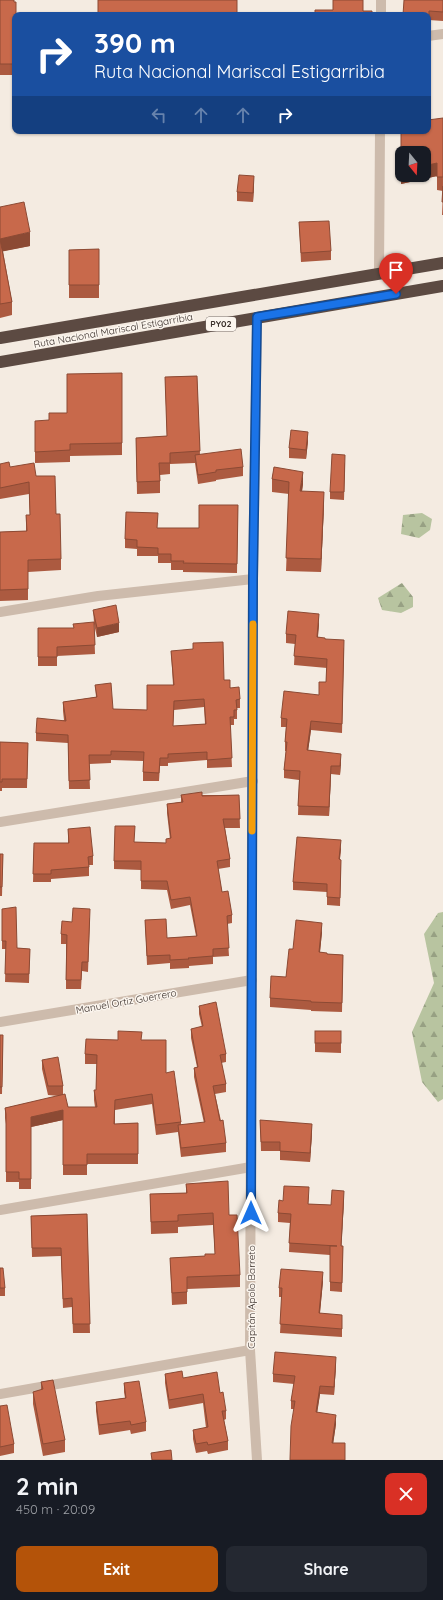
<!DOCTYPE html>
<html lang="en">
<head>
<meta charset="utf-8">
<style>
  body { margin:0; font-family:Quicksand,sans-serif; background:#242831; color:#f1f3f6; height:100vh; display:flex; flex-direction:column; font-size:15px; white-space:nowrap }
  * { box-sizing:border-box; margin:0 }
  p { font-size:13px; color:#9ea1a6 }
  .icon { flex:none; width:22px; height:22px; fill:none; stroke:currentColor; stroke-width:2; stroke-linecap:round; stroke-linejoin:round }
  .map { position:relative; height:1460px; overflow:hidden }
  .drawer { display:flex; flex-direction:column; background:#171b24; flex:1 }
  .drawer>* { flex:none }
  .banner { position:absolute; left:12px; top:12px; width:419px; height:122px; border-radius:8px; box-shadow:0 1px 3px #0004; background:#1a4fa0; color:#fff; overflow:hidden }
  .needle { width:26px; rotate:162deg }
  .tools { position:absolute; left:395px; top:146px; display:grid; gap:8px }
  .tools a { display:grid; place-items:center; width:36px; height:36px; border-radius:8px; background:#171b24; box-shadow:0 1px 3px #0004; font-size:20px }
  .pin { position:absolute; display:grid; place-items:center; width:34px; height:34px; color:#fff; margin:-41px -17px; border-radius:50% 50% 50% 0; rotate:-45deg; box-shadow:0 0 4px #0007 }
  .pin .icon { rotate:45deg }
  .me { position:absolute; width:44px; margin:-22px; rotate:0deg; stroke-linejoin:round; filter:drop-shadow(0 0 3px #0008) }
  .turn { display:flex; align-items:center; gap:14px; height:84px; padding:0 16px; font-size:18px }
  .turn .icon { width:52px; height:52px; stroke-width:2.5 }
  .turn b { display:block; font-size:28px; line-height:34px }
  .lanes { display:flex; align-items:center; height:38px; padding:0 16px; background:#0003; justify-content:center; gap:20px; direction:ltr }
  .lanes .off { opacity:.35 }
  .round { display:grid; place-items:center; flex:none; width:42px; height:42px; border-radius:8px; background:#242831 }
  .summary { display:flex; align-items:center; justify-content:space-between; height:68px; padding:0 16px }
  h1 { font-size:24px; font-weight:700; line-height:30px }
  .action { display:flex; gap:8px; margin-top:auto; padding:8px 16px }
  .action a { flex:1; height:46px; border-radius:8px; background:#b45309; color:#fff; font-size:16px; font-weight:700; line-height:46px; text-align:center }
  .action a+a { background:#242831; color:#f1f3f6 }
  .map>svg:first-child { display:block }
  .forest { fill:url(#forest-firs) }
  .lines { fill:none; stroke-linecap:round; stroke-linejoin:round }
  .street { stroke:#cdbbac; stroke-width:10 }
  .highway { stroke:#5c4a42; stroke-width:12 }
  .wall { fill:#ac5a40; fill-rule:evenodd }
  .shaded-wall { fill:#8c4a34 }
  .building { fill:#c8694b; stroke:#8c4a34; fill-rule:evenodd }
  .route-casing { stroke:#114b97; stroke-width:10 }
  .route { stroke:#1a73e8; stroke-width:7 }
  .slow { stroke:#f59e0b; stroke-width:7 }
  .labels { text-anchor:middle; stroke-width:3; stroke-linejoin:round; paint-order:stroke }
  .shield { fill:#fbf5ee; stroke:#756b66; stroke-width:1 }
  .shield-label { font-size:9px; font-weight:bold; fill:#3b302b }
  .street-label { font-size:10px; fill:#3b302b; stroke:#fbf5ee }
</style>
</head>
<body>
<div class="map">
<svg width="443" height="1460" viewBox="0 0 443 1460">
  <defs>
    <pattern id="forest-firs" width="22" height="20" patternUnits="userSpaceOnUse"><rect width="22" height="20" fill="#b8c4a0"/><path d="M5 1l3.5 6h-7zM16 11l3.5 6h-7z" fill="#97a083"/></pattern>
  </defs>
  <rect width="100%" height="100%" fill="#f4ebe1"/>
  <g class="forest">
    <path d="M 422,513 L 432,519 L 430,530 L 419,538 L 401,534 L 403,515 Z"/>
    <path d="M 402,583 L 413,597 L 413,607 L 401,613 L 382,610 L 378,598 Z"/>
    <path d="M 443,912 L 443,1099 L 438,1102 L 422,1082 L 412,1032 L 434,983 L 424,934 L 438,913 Z"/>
  </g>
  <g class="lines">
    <g class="street">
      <path d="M 381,0 L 381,15"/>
      <path d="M 428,36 L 443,34"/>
      <path d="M 379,273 L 380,131"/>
      <path d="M 257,317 L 253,579 L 250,1350 L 257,1460"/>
      <path d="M 0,612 L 98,596 L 253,579"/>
      <path d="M 0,822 L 253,781"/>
      <path d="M 0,1022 L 252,980"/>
      <path d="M 0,1210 L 251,1167"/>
      <path d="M 0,1394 L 250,1350"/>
    </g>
    <g class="highway">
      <path d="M 0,338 L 443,263"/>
      <path d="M 0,362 L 443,286"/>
    </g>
  </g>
  <g class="wall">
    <path d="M 0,0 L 14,2 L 15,15 L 15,75 L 0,75 Z"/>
    <path d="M 404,0 L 443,0 L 443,21 L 429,20 L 429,27 L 428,27 L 428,15 Z"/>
    <path d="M 443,118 L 443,215 L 442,215 L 443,191 L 437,190 L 437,176 L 401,184 Z"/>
    <path d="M 254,186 L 253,202 L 237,201 L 237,192 Z"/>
    <path d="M 0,207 L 30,246 L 3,251 L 12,302 L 12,315 L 0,318 Z"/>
    <path d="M 299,222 L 331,251 L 331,260 L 301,262 Z"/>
    <path d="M 99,249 L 99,298 L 69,298 L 69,250 Z"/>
    <path d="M 122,373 L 122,455 L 70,456 L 70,462 L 35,463 L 35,432 L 49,420 L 49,413 L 67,413 Z"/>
    <path d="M 197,376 L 200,455 L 243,467 L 243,476 L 216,480 L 216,481 L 198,484 L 195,463 L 170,464 L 170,474 L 160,475 L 160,493 L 137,494 L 136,438 L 167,436 L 165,377 Z"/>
    <path d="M 308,441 L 306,459 L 289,458 L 289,448 Z"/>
    <path d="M 345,462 L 344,500 L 330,499 L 330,492 Z"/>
    <path d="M 0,464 L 36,476 L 56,514 L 61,559 L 61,570 L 28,572 L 28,600 L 0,601 L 0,532 L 26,531 L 26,515 L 30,515 L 29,494 L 0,499 Z"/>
    <path d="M 274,467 L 303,484 L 302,491 L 324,505 L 321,572 L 286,571 L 289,494 L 272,492 L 272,479 Z"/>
    <path d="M 238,505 L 237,573 L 183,572 L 183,570 L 171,570 L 171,563 L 158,563 L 158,556 L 137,556 L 137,549 L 125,548 L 125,539 L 158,528 L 199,528 Z"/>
    <path d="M 93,610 L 119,632 L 97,637 L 94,624 L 95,654 L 57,656 L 57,666 L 38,666 L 38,628 L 73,628 L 94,622 Z"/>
    <path d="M 319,623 L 318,637 L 325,639 L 344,648 L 342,733 L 311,730 L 308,750 L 341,762 L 340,775 L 331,774 L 329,816 L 298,815 L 299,780 L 284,778 L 284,770 L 286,751 L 285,751 L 285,742 L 286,727 L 281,727 L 281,718 L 319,695 L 326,682 L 327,668 L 294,665 L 295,644 L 286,643 L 286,634 Z"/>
    <path d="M 171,651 L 224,680 L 240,699 L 240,708 L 237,708 L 237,719 L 234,719 L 234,725 L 230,725 L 232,767 L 207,768 L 207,760 L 168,763 L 168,766 L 160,766 L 159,781 L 143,781 L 143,761 L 111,760 L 111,763 L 89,764 L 90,789 L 69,789 L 68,743 L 36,741 L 36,733 L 64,720 L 63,711 L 63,702 L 96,697 L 95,685 L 113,709 L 147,710 L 173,685 ZM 204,707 L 205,724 L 173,726 L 174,710 Z"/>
    <path d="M 0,742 L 28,743 L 27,788 L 2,788 L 2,791 L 0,791 Z"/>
    <path d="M 181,795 L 239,795 L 240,828 L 225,828 L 230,859 L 230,867 L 218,869 L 222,892 L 232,915 L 232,923 L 227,924 L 229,956 L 213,957 L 213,964 L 189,966 L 189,968 L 170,969 L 170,963 L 147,965 L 145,920 L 167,938 L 196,936 L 190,905 L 171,909 L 167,890 L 141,889 L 141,870 L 114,869 L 114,861 L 135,842 L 166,843 L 166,839 L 170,839 L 167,813 L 167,804 L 181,802 Z"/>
    <path d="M 68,829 L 93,856 L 93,865 L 89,865 L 89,876 L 51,879 L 51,882 L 33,882 L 34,843 L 68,843 Z"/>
    <path d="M 341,848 L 340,859 L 341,868 L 340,906 L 327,905 L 327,892 L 293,890 L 293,882 Z"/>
    <path d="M 0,854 L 3,854 L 2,896 L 0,896 Z"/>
    <path d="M 2,909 L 17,948 L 30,949 L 29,983 L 5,982 L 6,949 L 2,949 Z"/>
    <path d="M 90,918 L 88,972 L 82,971 L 81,989 L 66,989 L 66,944 L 61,944 L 61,934 L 72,922 Z"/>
    <path d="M 322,932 L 320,952 L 327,954 L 343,955 L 342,1012 L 311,1011 L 311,1010 L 270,1007 L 270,998 L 286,977 L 293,949 Z"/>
    <path d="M 199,1006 L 226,1054 L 226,1062 L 221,1063 L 226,1084 L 226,1092 L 215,1094 L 226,1143 L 226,1152 L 181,1157 L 178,1132 L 156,1135 L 152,1104 L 115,1110 L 115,1124 L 138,1123 L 138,1164 L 87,1164 L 87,1175 L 63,1175 L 63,1120 L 31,1127 L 31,1189 L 19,1189 L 19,1182 L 6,1182 L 6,1124 L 5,1118 L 5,1108 L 59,1096 L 48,1095 L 42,1069 L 42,1060 L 63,1086 L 63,1095 L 68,1107 L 95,1107 L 94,1100 L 94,1090 L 96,1090 L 97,1064 L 85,1064 L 85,1054 L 118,1040 L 142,1040 L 166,1073 L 181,1122 L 181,1125 L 204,1123 L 194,1077 L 194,1068 L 197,1067 L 191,1038 L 191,1029 L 202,1027 L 199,1014 Z"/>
    <path d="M 315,1031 L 341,1031 L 341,1053 L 315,1052 Z"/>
    <path d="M 0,1035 L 3,1035 L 2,1094 L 0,1094 Z"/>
    <path d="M 260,1120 L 312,1133 L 310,1162 L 280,1160 L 280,1151 L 261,1151 Z"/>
    <path d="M 186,1184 L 229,1215 L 240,1275 L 240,1287 L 187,1289 L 187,1304 L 172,1305 L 170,1258 L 205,1256 L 215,1254 L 213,1225 L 178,1227 L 178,1233 L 151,1234 L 150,1194 L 186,1193 Z"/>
    <path d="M 309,1196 L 308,1204 L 331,1205 L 344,1200 L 341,1246 L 343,1246 L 342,1292 L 330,1291 L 330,1255 L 289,1252 L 290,1223 L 278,1222 L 278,1213 L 283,1201 Z"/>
    <path d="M 87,1214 L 90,1333 L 73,1333 L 72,1307 L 63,1308 L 61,1256 L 32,1257 L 31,1216 Z"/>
    <path d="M 0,1268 L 5,1288 L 5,1296 L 0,1296 Z"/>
    <path d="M 323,1281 L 320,1313 L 342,1323 L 342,1337 L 280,1333 L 282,1297 L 279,1297 L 279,1288 Z"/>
    <path d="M 336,1365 L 334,1395 L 320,1394 L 317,1412 L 336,1424 L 333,1443 L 345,1460 L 294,1409 L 291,1409 L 291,1401 L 294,1384 L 273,1382 L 273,1374 Z"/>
    <path d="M 165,1374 L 183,1378 L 220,1393 L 226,1411 L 226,1419 L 224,1420 L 228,1441 L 228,1450 L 208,1454 L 207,1451 L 196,1453 L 193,1439 L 193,1430 L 206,1428 L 203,1403 L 169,1409 L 165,1383 Z"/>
    <path d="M 41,1382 L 65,1440 L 65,1452 L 43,1456 L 33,1404 L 33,1392 L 41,1390 Z"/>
    <path d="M 124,1383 L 146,1422 L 146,1431 L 131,1434 L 130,1430 L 99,1435 L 96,1411 L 96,1402 L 125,1398 L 124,1392 Z"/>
    <path d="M 0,1406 L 14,1444 L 14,1453 L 0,1456 Z"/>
  </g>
  <g class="shaded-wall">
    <path d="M 437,163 L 437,176 L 401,184 L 401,171 L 402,171 L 402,175 L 424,175 L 424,166 Z"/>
    <path d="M 254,176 L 254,186 L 253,202 L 253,193 Z"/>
    <path d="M 30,232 L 30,246 L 0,252 L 0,239 Z"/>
    <path d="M 308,432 L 308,441 L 306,459 L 306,450 Z"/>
    <path d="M 303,472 L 303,484 L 300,504 L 300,491 Z"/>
    <path d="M 324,492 L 324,505 L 321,572 L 321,559 Z"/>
    <path d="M 319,614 L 319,623 L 317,646 L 317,637 Z"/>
    <path d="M 119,623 L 119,632 L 97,637 L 97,628 Z"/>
    <path d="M 311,721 L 311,730 L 307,759 L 307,750 Z"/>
    <path d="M 341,754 L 341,762 L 340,775 L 340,766 Z"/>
    <path d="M 331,766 L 331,774 L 329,816 L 329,807 Z"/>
    <path d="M 341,840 L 341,848 L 339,867 L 339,859 Z"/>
    <path d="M 322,923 L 322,932 L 319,961 L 319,952 Z"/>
    <path d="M 63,1110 L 63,1120 L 31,1127 L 31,1189 L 31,1117 Z"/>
    <path d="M 312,1124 L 312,1133 L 310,1162 L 310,1153 Z"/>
    <path d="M 344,1191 L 344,1200 L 341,1255 L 341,1246 Z"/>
    <path d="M 323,1272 L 323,1281 L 319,1322 L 319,1313 Z"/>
    <path d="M 336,1357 L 336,1365 L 334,1395 L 334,1387 Z"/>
    <path d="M 320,1386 L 320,1394 L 316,1421 L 316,1412 Z"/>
    <path d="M 336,1415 L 336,1424 L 332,1452 L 332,1443 Z"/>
  </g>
  <g class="building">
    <path d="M 0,0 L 14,0 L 14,2 L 16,2 L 16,15 L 15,15 L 15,64 L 0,64 Z"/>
    <rect x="98" y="0" width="139" height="15"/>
    <path d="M 333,0 L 363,0 L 363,11 L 372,11 L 372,15 L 315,15 L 315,10 L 333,10 Z"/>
    <path d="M 404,0 L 443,0 L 443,12 L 429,11 L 429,18 L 428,18 L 428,15 L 403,15 Z"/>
    <path d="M 443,118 L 443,177 L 437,177 L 437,163 L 424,166 L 424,153 L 402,153 L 402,171 L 401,171 L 401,131 L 428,131 L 428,120 Z"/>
    <path d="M 239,175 L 254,176 L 253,193 L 237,192 Z"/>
    <path d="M 443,186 L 443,202 L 442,202 Z"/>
    <path d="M 24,202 L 30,232 L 0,239 L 12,302 L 0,304 L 0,207 Z"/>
    <path d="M 329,221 L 331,251 L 301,253 L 299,222 Z"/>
    <path d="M 99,249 L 99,285 L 69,285 L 69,250 Z"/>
    <path d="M 122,373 L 122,443 L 70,444 L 70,450 L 35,452 L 35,421 L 49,420 L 49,413 L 67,413 L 67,374 Z"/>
    <path d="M 197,376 L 200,451 L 170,453 L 170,463 L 159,463 L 160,481 L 137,482 L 136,438 L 167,436 L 165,377 Z"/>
    <path d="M 291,430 L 308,432 L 306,450 L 289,448 Z"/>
    <path d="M 241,449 L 243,467 L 216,470 L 216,472 L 198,475 L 195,455 Z"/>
    <path d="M 332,454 L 345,455 L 344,492 L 330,492 Z"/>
    <path d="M 9,462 L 10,467 L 34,463 L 36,476 L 55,476 L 56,514 L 60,514 L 61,559 L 28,560 L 28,589 L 0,590 L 0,532 L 27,531 L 26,515 L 30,515 L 29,482 L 0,488 L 0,464 Z"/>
    <path d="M 274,467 L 303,472 L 300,491 L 324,492 L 321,559 L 286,558 L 289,482 L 272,479 Z"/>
    <path d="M 199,505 L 238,505 L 237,564 L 183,563 L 184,561 L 171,561 L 171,554 L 158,554 L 158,548 L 137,547 L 137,540 L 125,539 L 126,512 L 158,513 L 157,528 L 199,528 Z"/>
    <path d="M 116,605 L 119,623 L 97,628 L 93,610 Z"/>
    <path d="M 288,611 L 319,614 L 317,637 L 325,638 L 325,639 L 344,640 L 342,724 L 311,721 L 307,750 L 341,754 L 340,766 L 331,766 L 329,807 L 298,806 L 300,771 L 284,770 L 287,742 L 285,742 L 287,719 L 281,718 L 284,691 L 319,695 L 319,682 L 326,682 L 327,659 L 294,656 L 296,635 L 286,634 Z"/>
    <path d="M 94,622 L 95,645 L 57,647 L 57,657 L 38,657 L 38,628 L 74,628 L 73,624 Z"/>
    <path d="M 223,642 L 224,680 L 230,680 L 230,688 L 239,687 L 240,699 L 236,700 L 237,710 L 234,710 L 234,717 L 230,717 L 232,758 L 207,760 L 207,752 L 168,754 L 168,758 L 160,758 L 159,773 L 143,772 L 144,752 L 111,751 L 111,755 L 89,755 L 90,780 L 69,781 L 68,735 L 36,733 L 37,718 L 66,721 L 63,702 L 97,697 L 95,685 L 111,683 L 113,709 L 147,710 L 147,685 L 174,685 L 171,651 L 193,649 L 193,643 ZM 204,699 L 206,724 L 173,726 L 174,701 Z"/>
    <path d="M 0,742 L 28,743 L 27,779 L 2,779 L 2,782 L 0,782 Z"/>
    <path d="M 202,792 L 202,796 L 239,795 L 240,819 L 223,819 L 230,859 L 217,861 L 222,892 L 228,891 L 232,915 L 227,916 L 229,948 L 213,949 L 213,956 L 188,958 L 189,959 L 170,960 L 170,955 L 147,956 L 145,920 L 166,919 L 167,938 L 197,936 L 190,897 L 171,900 L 167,881 L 141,881 L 141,861 L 114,861 L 115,826 L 135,826 L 134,842 L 166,843 L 166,839 L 171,838 L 167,804 L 183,802 L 181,795 Z"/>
    <path d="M 90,827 L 93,856 L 88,857 L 89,867 L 51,870 L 51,874 L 33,874 L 34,843 L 69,843 L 68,829 Z"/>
    <path d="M 297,837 L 341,840 L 339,859 L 341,860 L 340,898 L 327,897 L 327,884 L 293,882 Z"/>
    <path d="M 0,854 L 3,854 L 2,887 L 0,887 Z"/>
    <path d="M 16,907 L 17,948 L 30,949 L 29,974 L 5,974 L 6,941 L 2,941 L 2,909 Z"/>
    <path d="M 73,908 L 90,909 L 88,962 L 82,962 L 81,980 L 66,980 L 67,935 L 61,934 L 62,921 L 72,922 Z"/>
    <path d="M 296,920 L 322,923 L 319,952 L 327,953 L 327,954 L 343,955 L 342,1003 L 311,1002 L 311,1001 L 270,998 L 271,976 L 286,977 L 289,949 L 293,949 Z"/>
    <path d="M 216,1002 L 226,1054 L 220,1055 L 226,1084 L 213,1086 L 220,1121 L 223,1120 L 226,1143 L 181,1148 L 178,1125 L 205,1122 L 194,1068 L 198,1067 L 191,1029 L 203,1026 L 199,1006 Z"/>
    <path d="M 118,1031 L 142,1032 L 141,1040 L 166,1040 L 166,1073 L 174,1071 L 181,1122 L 156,1125 L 152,1094 L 115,1100 L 114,1124 L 138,1123 L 138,1154 L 87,1154 L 87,1165 L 63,1165 L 63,1110 L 31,1117 L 31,1179 L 19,1179 L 19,1172 L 6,1172 L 6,1114 L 5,1108 L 65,1094 L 68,1107 L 97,1107 L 94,1090 L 96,1090 L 97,1055 L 85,1054 L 86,1039 L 118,1040 Z"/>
    <rect x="315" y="1031" width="26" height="12"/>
    <path d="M 0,1035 L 3,1035 L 2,1087 L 0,1087 Z"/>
    <path d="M 58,1057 L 63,1086 L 48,1086 L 42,1060 Z"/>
    <path d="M 260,1120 L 312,1124 L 310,1153 L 280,1151 L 280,1142 L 261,1142 Z"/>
    <path d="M 228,1181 L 229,1215 L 237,1215 L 240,1275 L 187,1277 L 187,1292 L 172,1293 L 170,1258 L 205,1256 L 205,1254 L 215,1254 L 213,1213 L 178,1215 L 178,1221 L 151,1222 L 150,1194 L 187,1193 L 186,1184 Z"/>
    <path d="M 284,1186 L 309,1187 L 308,1204 L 331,1205 L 332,1190 L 344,1191 L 341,1246 L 343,1246 L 342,1283 L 330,1282 L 330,1246 L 337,1246 L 289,1243 L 291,1214 L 278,1213 L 279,1200 L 283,1201 Z"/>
    <path d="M 87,1214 L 90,1324 L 73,1324 L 72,1298 L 63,1299 L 61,1248 L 32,1248 L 31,1216 Z"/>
    <path d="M 0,1268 L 3,1268 L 5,1288 L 0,1288 Z"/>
    <path d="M 281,1269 L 323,1272 L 319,1313 L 342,1315 L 342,1329 L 280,1324 L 282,1288 L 279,1288 Z"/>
    <path d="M 275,1352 L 336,1357 L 334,1387 L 320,1386 L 316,1412 L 336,1415 L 332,1443 L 345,1443 L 345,1460 L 290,1460 L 291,1426 L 295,1401 L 291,1401 L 295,1376 L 273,1374 Z"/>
    <path d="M 182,1371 L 183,1378 L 217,1372 L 220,1393 L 223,1392 L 226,1411 L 222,1411 L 228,1441 L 208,1445 L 207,1442 L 196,1444 L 193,1430 L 208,1427 L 203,1394 L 169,1400 L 165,1374 Z"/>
    <path d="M 53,1380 L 65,1440 L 43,1444 L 33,1392 L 43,1389 L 41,1382 Z"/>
    <path d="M 139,1381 L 146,1422 L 131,1425 L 130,1421 L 99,1425 L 96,1402 L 126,1398 L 124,1383 Z"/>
    <path d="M 7,1405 L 14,1444 L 0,1447 L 0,1406 Z"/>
    <path d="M 171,1450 L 172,1460 L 152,1460 L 151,1453 Z"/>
  </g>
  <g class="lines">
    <defs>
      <path id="route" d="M 251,1213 L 253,579 L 257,317 L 396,294"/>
    </defs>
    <use href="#route" class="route-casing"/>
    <use href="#route" class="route"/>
    <path class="slow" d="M 252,831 L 253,624"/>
  </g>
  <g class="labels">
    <rect class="shield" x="206" y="317" width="30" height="14" rx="3"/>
    <g class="shield-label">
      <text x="221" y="327">PY02</text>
    </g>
    <g class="street-label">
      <text transform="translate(113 330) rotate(-10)" y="4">Ruta Nacional Mariscal Estigarribia</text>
      <text transform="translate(126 1001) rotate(-10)" y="4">Manuel Ortiz Guerrero</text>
      <text transform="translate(251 1297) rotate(-90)" y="4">Capitán Apolo Barreto</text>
    </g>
  </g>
</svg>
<div class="tools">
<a><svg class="needle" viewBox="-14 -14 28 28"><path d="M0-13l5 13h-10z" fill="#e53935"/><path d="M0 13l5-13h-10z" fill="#9ea1a6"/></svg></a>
</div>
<div class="pin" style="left:396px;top:294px;background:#d93025"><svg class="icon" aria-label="arrive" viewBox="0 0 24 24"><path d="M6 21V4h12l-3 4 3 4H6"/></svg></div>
<svg class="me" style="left:251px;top:1213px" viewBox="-20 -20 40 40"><path d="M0-17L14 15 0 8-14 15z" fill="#1a73e8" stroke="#fff" stroke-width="4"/></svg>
<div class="banner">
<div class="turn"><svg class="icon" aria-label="right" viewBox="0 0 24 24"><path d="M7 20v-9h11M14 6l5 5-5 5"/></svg><div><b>390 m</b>Ruta Nacional Mariscal Estigarribia</div></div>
<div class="lanes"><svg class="icon off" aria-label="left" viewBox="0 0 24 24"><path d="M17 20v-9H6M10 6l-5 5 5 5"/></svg><svg class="icon off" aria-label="ahead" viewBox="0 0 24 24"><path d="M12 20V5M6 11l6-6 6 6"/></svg><svg class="icon off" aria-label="ahead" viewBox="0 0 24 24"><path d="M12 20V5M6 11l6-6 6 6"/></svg><svg class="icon" aria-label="right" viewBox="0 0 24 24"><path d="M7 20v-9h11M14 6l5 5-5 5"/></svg></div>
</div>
</div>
<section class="drawer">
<div class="summary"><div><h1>2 min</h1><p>450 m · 20:09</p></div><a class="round" style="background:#d93025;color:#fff"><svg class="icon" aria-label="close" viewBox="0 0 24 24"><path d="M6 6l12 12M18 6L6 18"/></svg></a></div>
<div class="action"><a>Exit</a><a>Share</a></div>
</section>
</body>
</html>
